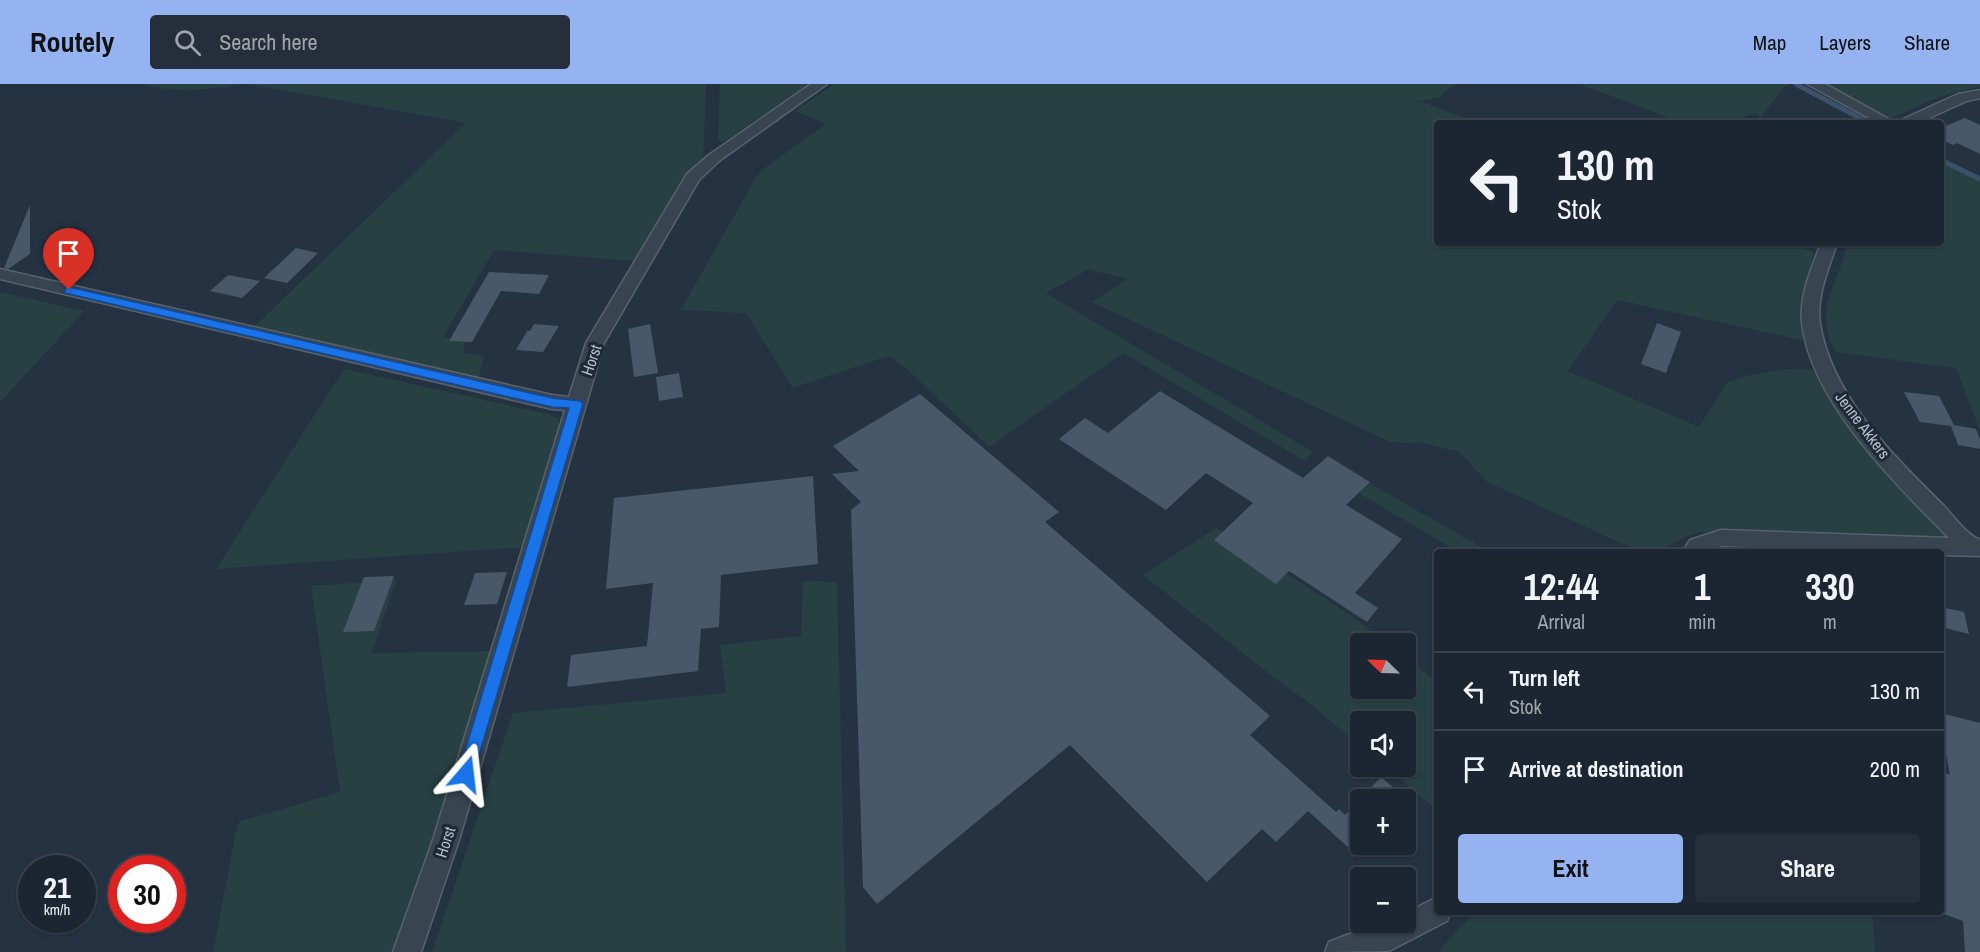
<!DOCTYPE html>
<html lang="en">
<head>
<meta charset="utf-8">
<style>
  body { margin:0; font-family:"Archivo Narrow",sans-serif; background:#252e3a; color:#f1f3f6; height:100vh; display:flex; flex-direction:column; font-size:22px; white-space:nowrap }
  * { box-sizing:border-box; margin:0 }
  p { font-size:20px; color:#a0a5ac }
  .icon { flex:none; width:33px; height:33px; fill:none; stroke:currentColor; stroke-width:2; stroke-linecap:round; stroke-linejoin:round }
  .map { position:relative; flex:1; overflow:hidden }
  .sheet { position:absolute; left:1434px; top:465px; width:510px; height:366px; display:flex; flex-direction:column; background:#1c2632; border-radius:6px; box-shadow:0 2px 4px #0004,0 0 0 2px #3a434d }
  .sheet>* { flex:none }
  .banner { position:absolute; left:1434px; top:36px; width:510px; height:126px; border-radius:6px; box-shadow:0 2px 4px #0004,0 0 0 2px #3a434d; background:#1c2632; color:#f1f3f6; overflow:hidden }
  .needle { width:39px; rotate:293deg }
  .buttons { position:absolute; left:1350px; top:549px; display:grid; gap:12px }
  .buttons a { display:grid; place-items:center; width:66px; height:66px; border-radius:6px; background:#1c2632; box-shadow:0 2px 4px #0004,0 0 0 2px #3a434d; font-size:30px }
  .speed { position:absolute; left:18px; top:771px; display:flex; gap:12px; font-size:30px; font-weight:700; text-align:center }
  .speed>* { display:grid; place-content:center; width:78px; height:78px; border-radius:50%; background:#1c2632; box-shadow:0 2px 4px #0004,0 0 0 2px #3a434d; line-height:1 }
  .speed small { font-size:15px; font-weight:400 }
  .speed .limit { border:9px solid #d22; background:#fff; color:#111 }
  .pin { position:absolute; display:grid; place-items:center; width:51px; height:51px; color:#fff; margin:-62px -26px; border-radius:50% 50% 50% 0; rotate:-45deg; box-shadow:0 0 6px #0007 }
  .pin .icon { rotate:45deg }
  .me { position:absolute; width:66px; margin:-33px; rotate:17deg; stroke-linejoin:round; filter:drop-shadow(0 0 4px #0008) }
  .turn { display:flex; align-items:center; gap:21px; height:126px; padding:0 24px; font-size:27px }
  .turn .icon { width:78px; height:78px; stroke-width:2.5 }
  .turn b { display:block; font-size:42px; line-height:51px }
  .eta { display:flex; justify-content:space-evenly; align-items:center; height:102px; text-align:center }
  .eta b { font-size:36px; font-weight:700; line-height:42px }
  .button { display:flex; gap:12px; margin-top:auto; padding:12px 24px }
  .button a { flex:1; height:69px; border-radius:6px; background:#95b2f1; color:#111; font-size:24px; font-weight:700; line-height:69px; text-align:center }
  .button a+a { background:#252e3a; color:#f1f3f6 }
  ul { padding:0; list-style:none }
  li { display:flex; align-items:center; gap:18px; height:78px; padding:0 24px; border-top:2px solid #3a434d }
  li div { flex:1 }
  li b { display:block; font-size:22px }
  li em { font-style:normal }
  header { display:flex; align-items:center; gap:36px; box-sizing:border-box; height:84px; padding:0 30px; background:#95b2f1; color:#111 }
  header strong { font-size:28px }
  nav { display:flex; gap:33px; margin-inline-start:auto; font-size:21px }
  .search { width:420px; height:54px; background:#252e3a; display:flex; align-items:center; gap:15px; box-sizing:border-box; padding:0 21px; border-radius:6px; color:#a0a5ac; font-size:22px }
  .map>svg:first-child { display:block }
  .green { fill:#274142 }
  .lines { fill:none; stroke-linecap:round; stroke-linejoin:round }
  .stream { stroke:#3a516b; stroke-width:5 }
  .building { fill:#485868 }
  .minor-casing { stroke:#57626e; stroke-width:3 }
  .minor { fill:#394451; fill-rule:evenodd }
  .route { fill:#1a73e8; stroke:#114b97; stroke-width:1.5 }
  .labels { text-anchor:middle; stroke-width:6; stroke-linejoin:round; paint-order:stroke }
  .street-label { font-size:16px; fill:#b6bfcb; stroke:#1e2936 }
</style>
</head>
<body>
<header>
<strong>Routely</strong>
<div class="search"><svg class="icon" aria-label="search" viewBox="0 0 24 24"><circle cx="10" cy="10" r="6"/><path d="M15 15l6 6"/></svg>Search here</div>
<nav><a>Map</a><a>Layers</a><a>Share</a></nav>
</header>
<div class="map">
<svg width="1980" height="868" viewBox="0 0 1980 868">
  <rect width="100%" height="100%" fill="#253242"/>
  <g class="green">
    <path d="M 143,0 L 241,0 C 208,6 175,10 143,0 Z"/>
    <path d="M 248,0 L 706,0 L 703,76 L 688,92 L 633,177 L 494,166 L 443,253 L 465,257 L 463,269 L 484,272 L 479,293 L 253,244 L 466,39 Z"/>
    <path d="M 720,0 L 809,0 L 722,59 L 718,56 Z"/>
    <path d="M 834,0 L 1455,0 L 1444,8 L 1441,13 L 1420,17 L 1477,39 L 1437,39 L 1437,159 L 1790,159 L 1814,168 L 1802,225 L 1802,256 L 1617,216 L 1568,287 L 1699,343 L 1727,298 C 1755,289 1785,283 1814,286 L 1831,311 L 1955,457 L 1701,448 C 1685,452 1674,456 1663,468 L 1630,468 L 1632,464 L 1487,398 L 1460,368 L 1423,359 L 1390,358 L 1092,218 L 1127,195 L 1089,185 L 1046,209 L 1313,368 L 1305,377 L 1123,269 L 989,363 L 906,284 L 889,272 L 793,304 L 746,229 L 681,226 L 756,93 L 762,86 L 826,40 L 795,27 Z"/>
    <path d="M 1579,0 L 1789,0 L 1784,3 L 1761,33 L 1755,29 L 1728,39 L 1683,39 Z"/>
    <path d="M 1823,0 L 1980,0 L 1980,2 L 1939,13 L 1891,34 Z"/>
    <path d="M 1941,74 L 1980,93 L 1980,347 L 1956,284 L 1835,268 C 1812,221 1840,201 1847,159 L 1941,159 Z"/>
    <path d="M 0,208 L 84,227 L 0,318 Z"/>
    <path d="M 344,285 L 548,330 L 558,335 L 559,345 L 525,463 L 216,485 Z"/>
    <path d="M 1367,398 L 1490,468 L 1458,468 L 1357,408 Z"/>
    <path d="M 1216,444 L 1349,530 L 1387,559 L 1360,560 L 1360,604 L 1406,604 L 1406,574 L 1437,598 L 1437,726 L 1385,683 L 1406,682 L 1406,638 L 1360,638 L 1360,662 L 1307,617 L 1289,605 L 1143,491 Z"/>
    <path d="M 396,496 L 372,569 L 493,567 L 415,821 L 397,868 L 213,868 L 237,742 L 241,737 L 340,708 L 311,502 Z"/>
    <path d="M 803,497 L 837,498 L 846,868 L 432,868 L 513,629 L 726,609 L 720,561 L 801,552 Z"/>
    <path d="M 1475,828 L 1872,828 L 1875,868 L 1441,868 L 1440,865 Z"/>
  </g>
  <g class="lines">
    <g class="stream">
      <path d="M 1796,0 L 1869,39"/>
      <path d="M 1941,76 L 1980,95"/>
    </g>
  </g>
  <g class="building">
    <path d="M 1965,34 L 1980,41 L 1980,70 L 1957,59 L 1953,61 L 1941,55 L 1941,44 Z"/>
    <path d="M 30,121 L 30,170 L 8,185 L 4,184 Z"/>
    <path d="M 296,164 L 318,169 L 287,199 L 264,194 Z"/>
    <path d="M 489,188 L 549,191 L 539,210 L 501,207 L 472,258 L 449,257 Z"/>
    <path d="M 228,191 L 260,197 L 242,214 L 210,207 Z"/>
    <path d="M 1657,239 L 1681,248 L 1666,289 L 1641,280 Z"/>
    <path d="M 534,240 L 559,242 L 543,268 L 516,266 L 527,247 L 530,247 Z"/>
    <path d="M 650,240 L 658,289 L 634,293 L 628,245 Z"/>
    <path d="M 679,289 L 683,313 L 659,317 L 656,293 Z"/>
    <path d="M 1160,307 L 1303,394 L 1328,372 L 1370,398 L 1346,421 L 1402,455 L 1355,509 L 1378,524 L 1367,538 L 1289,487 L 1276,500 L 1214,456 L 1253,419 L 1206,389 L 1166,426 L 1059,355 L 1085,334 L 1108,349 Z"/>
    <path d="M 1904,308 L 1939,312 L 1954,341 L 1976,345 L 1980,356 L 1980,365 L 1958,361 L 1951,342 L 1920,338 Z"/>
    <path d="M 920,310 L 1059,428 L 1045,438 L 1270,632 L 1250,651 L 1336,728 L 1339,725 L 1345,731 L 1381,693 L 1408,716 L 1360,716 L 1360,774 L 1308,727 L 1276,758 L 1262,745 L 1207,798 L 1070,661 L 877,820 L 863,803 L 851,426 L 861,418 L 832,390 L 859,387 L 833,362 Z"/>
    <path d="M 813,392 L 818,480 L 721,491 L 719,543 L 701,545 L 698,587 L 567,603 L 571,571 L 647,562 L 653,499 L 606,505 L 614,414 Z"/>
    <path d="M 507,488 L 497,520 L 464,521 L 475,489 Z"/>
    <path d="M 394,492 L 374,547 L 343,548 L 364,493 Z"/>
    <path d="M 1941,523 L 1964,528 L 1969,550 L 1941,543 Z"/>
    <path d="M 1941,629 L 1980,639 L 1980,868 L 1965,868 L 1963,837 L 1941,829 L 1941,687 L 1950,691 L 1941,646 Z"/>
  </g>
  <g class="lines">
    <defs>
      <g id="minor">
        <path d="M 811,0 L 827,0 L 719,77 L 699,96 L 604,259 L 459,756 L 421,868 L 393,868 L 433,756 L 565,326 L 552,325 L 0,195 L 0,185 L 552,311 L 569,313 L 586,259 L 687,90 L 709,71 Z"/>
        <path d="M 1807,0 L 1825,0 L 1896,39 L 1878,39 Z"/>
        <path d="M 1980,6 L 1980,14 L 1967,17 L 1918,39 L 1899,39 L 1901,36 L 1958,10 Z"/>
        <path d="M 1821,159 L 1837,159 C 1829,184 1816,212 1820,239 C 1831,312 1894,372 1944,422 C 1954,433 1966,450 1980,456 L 1980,472 L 1941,471 L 1941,468 L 1862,468 L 1721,462 L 1706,468 L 1682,468 L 1690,456 L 1721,446 L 1949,454 C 1896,400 1811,318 1802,239 C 1799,211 1812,184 1821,159 Z"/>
        <path d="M 1437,813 L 1437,828 L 1450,828 L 1447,837 L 1389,867 L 1325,868 L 1329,858 C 1353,848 1380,838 1406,838 L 1406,829 Z"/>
      </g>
    </defs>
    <use href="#minor" class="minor-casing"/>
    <use href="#minor" class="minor"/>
  </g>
  <path class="route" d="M 69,203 L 552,314 L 581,317 L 583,320 L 472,695 L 466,697 L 460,695 L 458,690 L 569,324 L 552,323 L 65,209 L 65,204 Z"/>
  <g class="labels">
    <g class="street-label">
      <text transform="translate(591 276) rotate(-71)" y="6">Horst</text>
      <text transform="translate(1863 341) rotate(53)" y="6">Jenne Akkers</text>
      <text transform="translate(445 758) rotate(-72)" y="6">Horst</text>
    </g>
  </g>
</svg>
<div class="buttons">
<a><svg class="needle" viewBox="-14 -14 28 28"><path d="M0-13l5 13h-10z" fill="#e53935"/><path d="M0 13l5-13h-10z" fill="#a0a5ac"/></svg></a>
<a><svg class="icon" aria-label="sound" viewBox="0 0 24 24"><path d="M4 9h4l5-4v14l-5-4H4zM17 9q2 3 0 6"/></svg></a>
<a>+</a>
<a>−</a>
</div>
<div class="speed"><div>21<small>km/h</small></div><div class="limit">30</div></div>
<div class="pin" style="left:69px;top:206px;background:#d93025"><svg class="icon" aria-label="arrive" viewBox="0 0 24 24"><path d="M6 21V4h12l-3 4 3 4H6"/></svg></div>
<svg class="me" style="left:466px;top:690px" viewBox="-20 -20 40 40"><path d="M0-17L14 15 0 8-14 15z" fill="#1a73e8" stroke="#fff" stroke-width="4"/></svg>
<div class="banner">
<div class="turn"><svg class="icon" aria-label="left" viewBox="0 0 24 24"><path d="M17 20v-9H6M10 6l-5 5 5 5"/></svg><div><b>130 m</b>Stok</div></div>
</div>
<section class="sheet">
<div class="eta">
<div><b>12:44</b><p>Arrival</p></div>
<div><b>1</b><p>min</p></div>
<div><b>330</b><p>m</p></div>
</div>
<ul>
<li><svg class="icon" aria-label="left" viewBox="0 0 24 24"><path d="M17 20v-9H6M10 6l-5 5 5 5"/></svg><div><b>Turn left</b><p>Stok</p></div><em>130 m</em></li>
<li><svg class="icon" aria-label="arrive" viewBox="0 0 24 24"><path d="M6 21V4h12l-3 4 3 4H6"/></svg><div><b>Arrive at destination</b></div><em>200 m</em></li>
</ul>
<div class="button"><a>Exit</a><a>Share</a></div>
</section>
</div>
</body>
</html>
